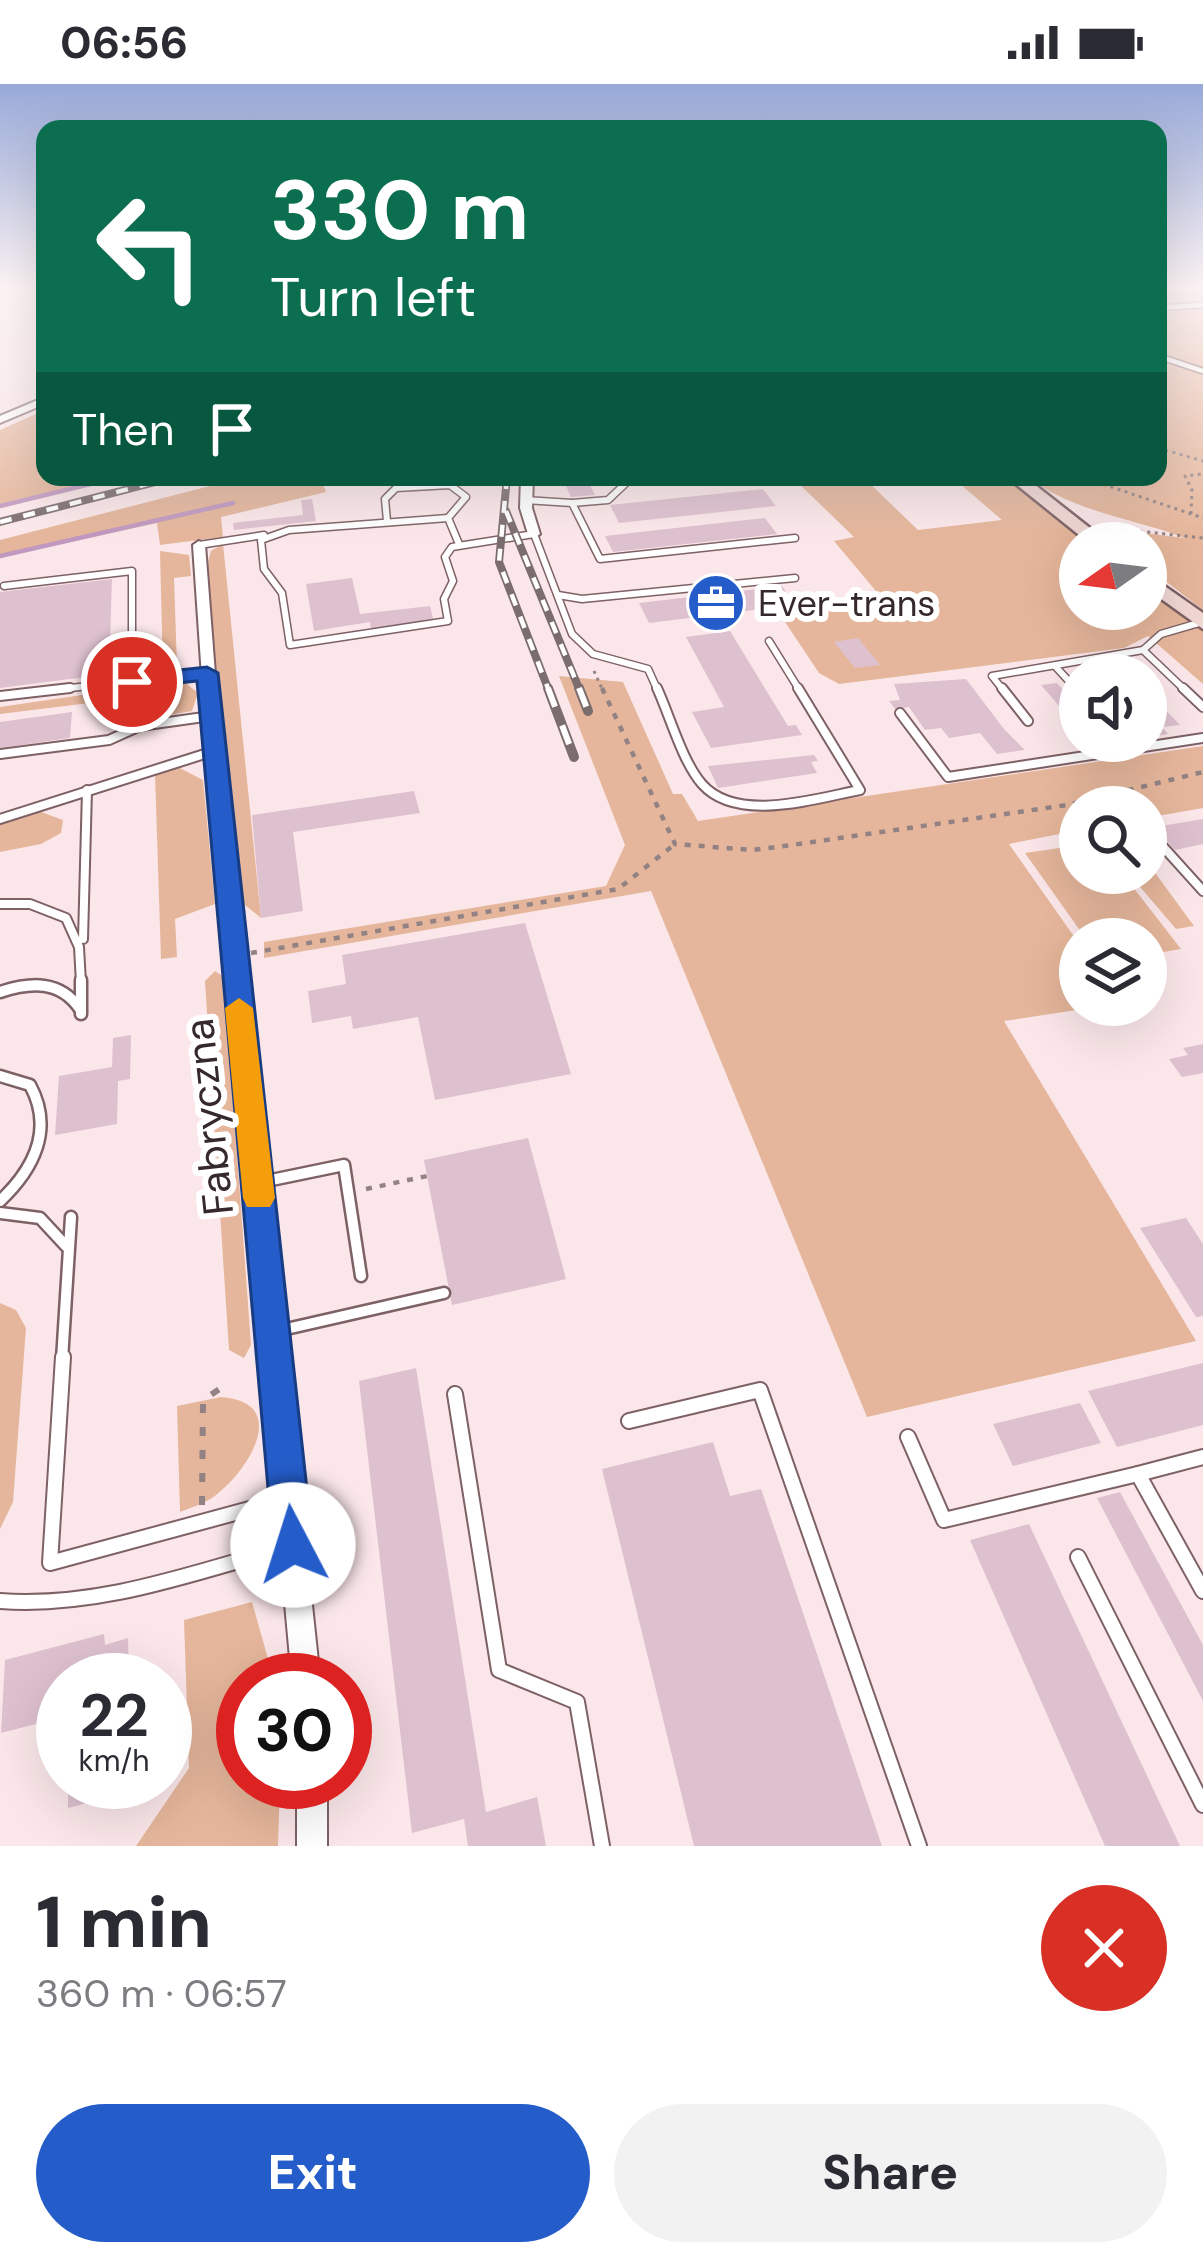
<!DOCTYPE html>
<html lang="en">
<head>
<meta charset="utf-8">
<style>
  body { margin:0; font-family:"DM Sans",sans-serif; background:#f2f2f3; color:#2b2b33; height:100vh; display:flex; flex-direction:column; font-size:45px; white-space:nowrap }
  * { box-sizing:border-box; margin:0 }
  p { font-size:39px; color:#7c7c81 }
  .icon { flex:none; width:66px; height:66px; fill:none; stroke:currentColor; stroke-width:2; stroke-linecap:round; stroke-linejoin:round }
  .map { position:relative; height:1762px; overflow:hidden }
  .sheet { display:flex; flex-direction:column; background:#fff; flex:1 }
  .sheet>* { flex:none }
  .guide { position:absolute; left:36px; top:36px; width:1131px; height:366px; border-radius:24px; box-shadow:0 12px 48px #0002; background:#0b6e4f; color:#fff; overflow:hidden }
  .needle { width:78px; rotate:256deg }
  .fabs { position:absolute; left:1059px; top:438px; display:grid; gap:24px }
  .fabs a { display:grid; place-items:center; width:108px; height:108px; border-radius:50%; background:#fff; box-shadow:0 12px 48px #0002; font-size:60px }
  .speed { position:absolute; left:36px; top:1569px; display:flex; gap:24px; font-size:60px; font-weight:700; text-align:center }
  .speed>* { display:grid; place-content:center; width:156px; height:156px; border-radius:50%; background:#fff; box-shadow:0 12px 48px #0002; line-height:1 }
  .speed small { font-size:30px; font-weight:400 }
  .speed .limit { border:18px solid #d22; background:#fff; color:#111 }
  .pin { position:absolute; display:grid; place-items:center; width:102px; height:102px; color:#fff; margin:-51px; border:6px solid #fff; border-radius:50%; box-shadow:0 3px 12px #0007 }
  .me { position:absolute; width:132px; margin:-66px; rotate:355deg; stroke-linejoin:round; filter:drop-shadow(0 0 9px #0008) }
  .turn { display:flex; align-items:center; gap:42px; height:252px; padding:0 36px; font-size:54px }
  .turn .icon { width:156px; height:156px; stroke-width:2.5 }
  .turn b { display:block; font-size:84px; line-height:102px }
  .then { display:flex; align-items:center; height:114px; padding:0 36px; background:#0003; gap:24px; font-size:45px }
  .round { display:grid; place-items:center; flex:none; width:126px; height:126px; border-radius:63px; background:#f2f2f3 }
  .overview { display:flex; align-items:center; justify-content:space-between; height:204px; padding:0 36px }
  h1 { font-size:72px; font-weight:800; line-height:90px }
  .action { display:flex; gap:24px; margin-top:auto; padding:24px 36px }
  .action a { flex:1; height:138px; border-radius:72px; background:#245cc9; color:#fff; font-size:48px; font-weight:800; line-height:138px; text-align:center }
  .action a+a { background:#f2f2f3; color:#2b2b33 }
  .status { display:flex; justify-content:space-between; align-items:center; height:84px; padding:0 60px; background:#fff; direction:ltr }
  .status svg { height:33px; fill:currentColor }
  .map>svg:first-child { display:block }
  .green { fill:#e5b69b }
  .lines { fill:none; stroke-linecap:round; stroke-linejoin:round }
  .stream { stroke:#c098c0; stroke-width:4.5 }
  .building { fill:#dec1cf }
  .service-far4-casing { stroke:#7e6165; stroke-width:8 }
  .service-far3-casing { stroke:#7e6165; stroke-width:9 }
  .service-far2-casing { stroke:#7e6165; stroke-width:12 }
  .service-far1-casing { stroke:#7e6165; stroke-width:15 }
  .service-casing { stroke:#7e6165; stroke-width:18 }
  .minor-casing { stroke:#7e6165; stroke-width:4 }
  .secondary-casing { stroke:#7e6165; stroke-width:5 }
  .path-far2 { stroke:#928284; stroke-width:3; stroke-dasharray:3 4.5; stroke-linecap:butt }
  .path-far1 { stroke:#928284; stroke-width:4.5; stroke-dasharray:6 8; stroke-linecap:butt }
  .path { stroke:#928284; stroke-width:6; stroke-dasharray:9 14; stroke-linecap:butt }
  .service-far4 { stroke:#fff; stroke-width:4.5 }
  .service-far3 { stroke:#fff; stroke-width:6 }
  .service-far2 { stroke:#fff; stroke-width:8 }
  .service-far1 { stroke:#fff; stroke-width:10 }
  .service { stroke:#fff; stroke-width:14 }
  .minor { fill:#fff; fill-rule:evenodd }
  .secondary { fill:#f0d7d3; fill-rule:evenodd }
  .rail-far1-casing { stroke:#7b6c6e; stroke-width:8 }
  .rail-casing { stroke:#7b6c6e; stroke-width:10 }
  .rail-far1 { stroke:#fff; stroke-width:4.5; stroke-dasharray:12; stroke-linecap:butt }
  .rail { stroke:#fff; stroke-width:6; stroke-dasharray:20; stroke-linecap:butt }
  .route { fill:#245cc9; stroke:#173c83; stroke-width:3 }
  .slow { fill:#f59e0b }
  .labels { text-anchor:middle; stroke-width:12; stroke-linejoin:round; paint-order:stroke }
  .far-poi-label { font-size:36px; fill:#36292b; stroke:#fff; text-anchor:start }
  .street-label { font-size:42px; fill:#36292b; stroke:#fff }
</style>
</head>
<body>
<div class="status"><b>06:56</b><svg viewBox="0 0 49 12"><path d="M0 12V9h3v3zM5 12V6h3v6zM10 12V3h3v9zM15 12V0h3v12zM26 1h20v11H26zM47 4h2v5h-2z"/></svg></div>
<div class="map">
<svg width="1203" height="1762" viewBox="0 0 1203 1762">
  <rect width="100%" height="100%" fill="#fbe7e9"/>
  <g class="green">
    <path d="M 1158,206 L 1203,206 L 1203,526 L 1146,482 L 1146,459 L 1116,459 L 1095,443 L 1185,454 C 1133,434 1073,428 1028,393 L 1158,393 Z"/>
    <path d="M 45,326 L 45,393 L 124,393 L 0,424 L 0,346 Z"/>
    <path d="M 245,393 L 321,393 L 326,408 L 221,433 L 223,453 L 160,461 L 157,439 L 0,473 L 0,456 Z"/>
    <path d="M 727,393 L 863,393 L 918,446 L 1002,436 L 952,393 L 1008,393 L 1092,459 L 1080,459 L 1080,525 L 1146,525 L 1146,502 L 1203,547 L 1203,600 L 1148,552 L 1124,564 L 839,600 L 819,589 L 783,535 L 885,518 L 834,457 L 854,453 L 792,393 Z"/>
    <path d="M 223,460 L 261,834 L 239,816 L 206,485 L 211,467 Z"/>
    <path d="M 160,467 L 189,471 L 191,492 L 174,494 L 177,583 L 163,589 Z"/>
    <path d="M 559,592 L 623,598 L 673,710 L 682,710 L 698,737 L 1203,662 L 1203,724 L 1146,734 L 1146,723 L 1080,723 L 1080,746 L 1009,760 L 1080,861 L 1080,921 L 1110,921 L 1004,937 L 1196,1257 L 867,1333 L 651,807 L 264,874 L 264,858 L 606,802 L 625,761 Z"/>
    <path d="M 164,599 L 187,600 L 198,609 L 192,627 L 163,632 L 163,610 L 0,630 L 0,623 Z"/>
    <path d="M 178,683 L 203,696 L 215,820 L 175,835 L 177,873 L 161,875 L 155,690 Z"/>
    <path d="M 41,728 L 63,736 L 61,749 L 41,760 L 0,768 L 0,738 Z"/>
    <path d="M 1080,761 L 1080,789 L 1122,789 L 1181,865 L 1146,871 L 1146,855 L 1086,855 L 1025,769 Z"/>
    <path d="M 1146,782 L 1153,786 L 1194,842 L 1176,845 L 1130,791 L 1146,789 Z"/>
    <path d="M 215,887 L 224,893 L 251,1261 L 244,1274 L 229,1266 L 205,897 Z"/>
    <path d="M 0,1219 L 16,1226 L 26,1244 L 13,1418 L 0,1445 Z"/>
    <path d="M 221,1313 C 291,1318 249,1386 216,1411 C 207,1419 192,1423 180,1428 L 177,1322 Z"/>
    <path d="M 252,1518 L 274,1596 L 243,1596 L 243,1698 L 280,1698 L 278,1762 L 136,1762 L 189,1684 L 184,1536 Z"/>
  </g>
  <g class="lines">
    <g class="stream">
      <path d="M 0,422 L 119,393"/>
      <path d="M 0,472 L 233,419"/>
    </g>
  </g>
  <g class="building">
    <path d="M 579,393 L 586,393 L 595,411 L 571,413 L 565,400 L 582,398 Z"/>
    <path d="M 763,405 L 776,422 L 619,439 L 610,421 Z"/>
    <path d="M 312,415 L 316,437 L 234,446 L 233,439 L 303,431 L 301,416 Z"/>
    <path d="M 765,434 L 777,450 L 613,468 L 605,452 Z"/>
    <path d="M 352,494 L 360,530 L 430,522 L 434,538 L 371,546 L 370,538 L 314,547 L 306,500 Z"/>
    <path d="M 112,495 L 109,590 L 0,604 L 0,508 Z"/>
    <path d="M 782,502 L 795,521 L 649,539 L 639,519 Z"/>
    <path d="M 730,547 L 788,642 L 796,641 L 802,651 L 711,664 L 692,628 L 724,623 L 686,553 Z"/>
    <path d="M 858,554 L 880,581 L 855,584 L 834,558 Z"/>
    <path d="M 1119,578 L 1131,591 L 1096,591 L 1088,583 Z"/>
    <path d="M 966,595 L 1004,645 L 1025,666 L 997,670 L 980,649 L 949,654 L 941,644 L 925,646 L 909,623 L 895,625 L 889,617 L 900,616 L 894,600 Z"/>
    <path d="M 1057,599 L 1080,625 L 1080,628 L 1066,630 L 1041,601 Z"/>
    <path d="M 1146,606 L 1180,641 L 1162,643 L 1168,650 L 1146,654 Z"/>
    <path d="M 136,619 L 136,630 L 95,635 L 96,624 Z"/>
    <path d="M 72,628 L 70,654 L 0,664 L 0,638 Z"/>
    <path d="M 814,671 L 818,677 L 811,678 L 817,689 L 718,704 L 708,682 Z"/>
    <path d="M 414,707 L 420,729 L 293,748 L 303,827 L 261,834 L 252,731 Z"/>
    <path d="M 1203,735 L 1203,760 L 1175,766 L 1155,743 Z"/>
    <path d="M 525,839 L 571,990 L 435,1016 L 418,933 L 353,945 L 351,932 L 312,939 L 308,907 L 346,900 L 342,871 Z"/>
    <path d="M 131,951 L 130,995 L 118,997 L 117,1040 L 55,1051 L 59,992 L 112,983 L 113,954 Z"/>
    <path d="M 1203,960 L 1203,989 L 1182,993 L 1169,975 L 1188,971 L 1183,964 Z"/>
    <path d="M 528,1054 L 566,1195 L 452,1221 L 424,1076 Z"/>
    <path d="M 1186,1134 L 1203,1160 L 1203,1232 L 1196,1233 L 1140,1144 Z"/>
    <path d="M 1203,1279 L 1203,1341 L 1117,1363 L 1088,1307 Z"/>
    <path d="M 416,1284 L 486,1728 L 537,1713 L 546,1762 L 468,1762 L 464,1735 L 412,1749 L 359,1297 Z"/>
    <path d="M 1080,1319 L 1101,1359 L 1013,1382 L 993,1340 Z"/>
    <path d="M 713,1358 L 730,1412 L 761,1405 L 882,1762 L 694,1762 L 602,1385 Z"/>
    <path d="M 1120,1408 L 1203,1561 L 1203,1617 L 1097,1414 Z"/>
    <path d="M 1029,1440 L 1180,1762 L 1105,1762 L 970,1456 Z"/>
    <path d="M 104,1550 L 105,1561 L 128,1554 L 129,1589 L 142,1586 L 142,1596 L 63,1596 L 63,1633 L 1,1649 L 5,1576 Z"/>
    <path d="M 68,1698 L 143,1698 L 143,1704 L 68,1724 Z"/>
  </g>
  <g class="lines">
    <defs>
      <g id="service-far4">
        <path d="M 1158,224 L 1203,221"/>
        <path d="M 1158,272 L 1203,287"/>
      </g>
      <g id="service-far3">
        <path d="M 525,416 L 572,419 L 600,475 L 795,454"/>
        <path d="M 572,419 L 608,416 L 627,398"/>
        <path d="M 448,434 L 289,446 L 261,456 L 264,485 L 282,509 L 290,561 L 448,537 L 444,515 L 453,497 L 445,473 L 452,463 L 534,450 L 572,550 L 593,570 L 648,585 L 658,607"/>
        <path d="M 387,437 L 385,415 L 396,404 L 450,401 L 466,413 L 448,434 L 459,460"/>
        <path d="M 199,461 L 264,451"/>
        <path d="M 4,502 L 132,487 L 132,598"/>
        <path d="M 558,511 L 582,515 L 795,494"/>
        <path d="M 769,557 L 800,607"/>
        <path d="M 1055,582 L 1078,607"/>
        <path d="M 43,607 L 207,589"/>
        <path d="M 1004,607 L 992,592 L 1143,566"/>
        <path d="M 1186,607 L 1143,566 L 1161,550 L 1202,538"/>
      </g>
      <g id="service-far2">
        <path d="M 657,604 C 670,632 682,677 702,700 C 737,740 817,714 860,706 L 798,604"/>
        <path d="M 1002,604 L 1028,637"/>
        <path d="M 1076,604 L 1080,609"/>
        <path d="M 1183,604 L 1203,623"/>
        <path d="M 0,612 L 70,604"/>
        <path d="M 900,629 L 948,693 L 1203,654"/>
        <path d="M 0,670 L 109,656 L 140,642 L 211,632"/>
        <path d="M 0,735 L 214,667"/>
        <path d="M 1148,746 L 1203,807"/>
        <path d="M 0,820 L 30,820 L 66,834 L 79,863 L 81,899"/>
        <path d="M 83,855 L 87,706"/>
      </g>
      <g id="service-far1">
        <path d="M 0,908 C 31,898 60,896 80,925"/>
        <path d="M 81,930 L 81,896"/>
        <path d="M 0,992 L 30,1001 C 54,1045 34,1085 0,1117"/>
        <path d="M 257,1099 L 344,1081 L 361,1192"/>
        <path d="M 0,1129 L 40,1134 L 66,1162"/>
        <path d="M 273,1248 L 444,1209"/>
        <path d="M 62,1276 L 71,1133"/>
      </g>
      <g id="service">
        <path d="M 63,1273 L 50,1479 L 283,1416"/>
        <path d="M 455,1310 L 499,1586 L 577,1618 L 602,1762"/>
        <path d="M 629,1337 L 760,1306 L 919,1762"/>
        <path d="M 908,1353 L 944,1436 L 1138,1390"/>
        <path d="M 1203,1373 L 1138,1390 L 1203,1507"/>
        <path d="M 1078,1473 L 1203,1721"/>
        <path d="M 0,1517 C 100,1524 192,1489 287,1463"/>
      </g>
      <g id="minor">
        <path d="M 45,313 L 45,320 L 0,339 L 0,332 Z"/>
        <path d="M 521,393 L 533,393 L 532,424 L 540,450 L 534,454 L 528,450 L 520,424 Z"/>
        <path d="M 199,457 L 205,461 L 221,667 L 320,1596 L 292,1596 L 207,667 L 193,461 Z"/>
        <rect x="297" y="1698" width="30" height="64"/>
      </g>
      <g id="secondary">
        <path d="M 1007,393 L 1025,393 L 1109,459 L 1089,459 Z"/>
        <path d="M 1146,489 L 1203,529 L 1203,545 L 1146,504 Z"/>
      </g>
    </defs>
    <use href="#service-far4" class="service-far4-casing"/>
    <use href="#service-far3" class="service-far3-casing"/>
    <use href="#service-far2" class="service-far2-casing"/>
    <use href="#service-far1" class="service-far1-casing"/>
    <use href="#service" class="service-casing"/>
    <use href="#minor" class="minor-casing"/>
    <use href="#secondary" class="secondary-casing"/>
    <g class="path-far2">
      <path d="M 1158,364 L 1203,377"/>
      <path d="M 1082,393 L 1203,434"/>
      <path d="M 1191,430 L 1192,406 L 1185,392 L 1203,390"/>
      <path d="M 1110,444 L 1203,454"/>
      <path d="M 594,587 L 603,607"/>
    </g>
    <g class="path-far1">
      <path d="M 602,604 L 675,760 L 752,766 L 792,761 L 1067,721 L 1203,688"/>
      <path d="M 251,869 L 618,805 L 675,760"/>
      <path d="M 366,1105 L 427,1092"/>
    </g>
    <path class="path" d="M 202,1421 L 203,1316 L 221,1304"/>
    <use href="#service-far4" class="service-far4"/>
    <use href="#service-far3" class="service-far3"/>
    <use href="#service-far2" class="service-far2"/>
    <use href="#service-far1" class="service-far1"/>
    <use href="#service" class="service"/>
    <use href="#minor" class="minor"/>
    <use href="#secondary" class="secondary"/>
    <defs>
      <g id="rail-far1">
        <path d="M 507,393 L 499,478 L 549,607"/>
        <path d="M 506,427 L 580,607"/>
        <path d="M 0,438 L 175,393"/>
      </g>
      <g id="rail">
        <path d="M 548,604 L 574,673"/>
        <path d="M 579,604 L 588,627"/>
      </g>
    </defs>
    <use href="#rail-far1" class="rail-far1-casing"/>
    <use href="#rail" class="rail-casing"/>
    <use href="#rail-far1" class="rail-far1"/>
    <use href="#rail" class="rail"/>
  </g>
  <linearGradient id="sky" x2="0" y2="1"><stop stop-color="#98a9d8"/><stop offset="0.45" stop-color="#fdf4f5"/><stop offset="1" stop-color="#fdf4f5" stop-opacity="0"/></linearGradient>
  <rect width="1203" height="453" fill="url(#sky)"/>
  <path class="route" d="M 207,583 L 218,589 L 313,1461 L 307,1475 L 293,1481 L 279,1475 L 273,1461 L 197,597 L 132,604 L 122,598 L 132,591 Z"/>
  <path class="slow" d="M 239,914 L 253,924 L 275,1114 L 270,1123 L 247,1123 L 243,1114 L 225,924 Z"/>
  <defs>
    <symbol id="office-disc" viewBox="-11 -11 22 22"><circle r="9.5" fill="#245cc9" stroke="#fff"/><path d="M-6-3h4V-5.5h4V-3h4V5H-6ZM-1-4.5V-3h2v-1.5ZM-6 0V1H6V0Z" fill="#fff"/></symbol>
  </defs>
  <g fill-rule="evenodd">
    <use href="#office-disc" x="683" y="486" width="66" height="66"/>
  </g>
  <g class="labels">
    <g class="far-poi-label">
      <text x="758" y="532">Ever-trans</text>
    </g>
    <g class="street-label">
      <text transform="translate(208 1033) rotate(-96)" y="15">Fabryczna</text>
    </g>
  </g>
</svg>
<div class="fabs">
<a><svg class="needle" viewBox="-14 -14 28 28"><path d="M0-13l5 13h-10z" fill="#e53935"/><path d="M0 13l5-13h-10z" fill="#7c7c81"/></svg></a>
<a><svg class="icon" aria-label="sound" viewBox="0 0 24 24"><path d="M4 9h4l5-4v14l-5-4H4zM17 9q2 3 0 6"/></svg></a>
<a><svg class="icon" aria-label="search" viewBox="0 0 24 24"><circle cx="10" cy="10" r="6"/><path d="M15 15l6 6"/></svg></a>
<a><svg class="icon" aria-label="layers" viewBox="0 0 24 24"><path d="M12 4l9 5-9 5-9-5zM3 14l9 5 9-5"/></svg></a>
</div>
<div class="speed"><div>22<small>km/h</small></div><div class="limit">30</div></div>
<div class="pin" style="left:132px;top:598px;background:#d93025"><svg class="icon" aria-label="arrive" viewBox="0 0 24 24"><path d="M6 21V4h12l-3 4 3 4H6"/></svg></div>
<svg class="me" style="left:293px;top:1461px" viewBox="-20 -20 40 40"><circle r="19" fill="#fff"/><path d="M0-13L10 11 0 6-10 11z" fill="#245cc9"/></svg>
<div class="guide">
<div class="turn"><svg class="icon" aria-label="left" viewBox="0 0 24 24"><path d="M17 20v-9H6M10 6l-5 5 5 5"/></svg><div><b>330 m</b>Turn left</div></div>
<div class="then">Then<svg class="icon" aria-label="arrive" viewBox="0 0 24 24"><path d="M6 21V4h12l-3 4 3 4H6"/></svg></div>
</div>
</div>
<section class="sheet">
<div class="overview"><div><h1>1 min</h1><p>360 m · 06:57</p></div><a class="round" style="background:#d93025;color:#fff"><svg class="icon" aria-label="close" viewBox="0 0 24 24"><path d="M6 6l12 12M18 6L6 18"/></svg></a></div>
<div class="action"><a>Exit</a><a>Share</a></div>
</section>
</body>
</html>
